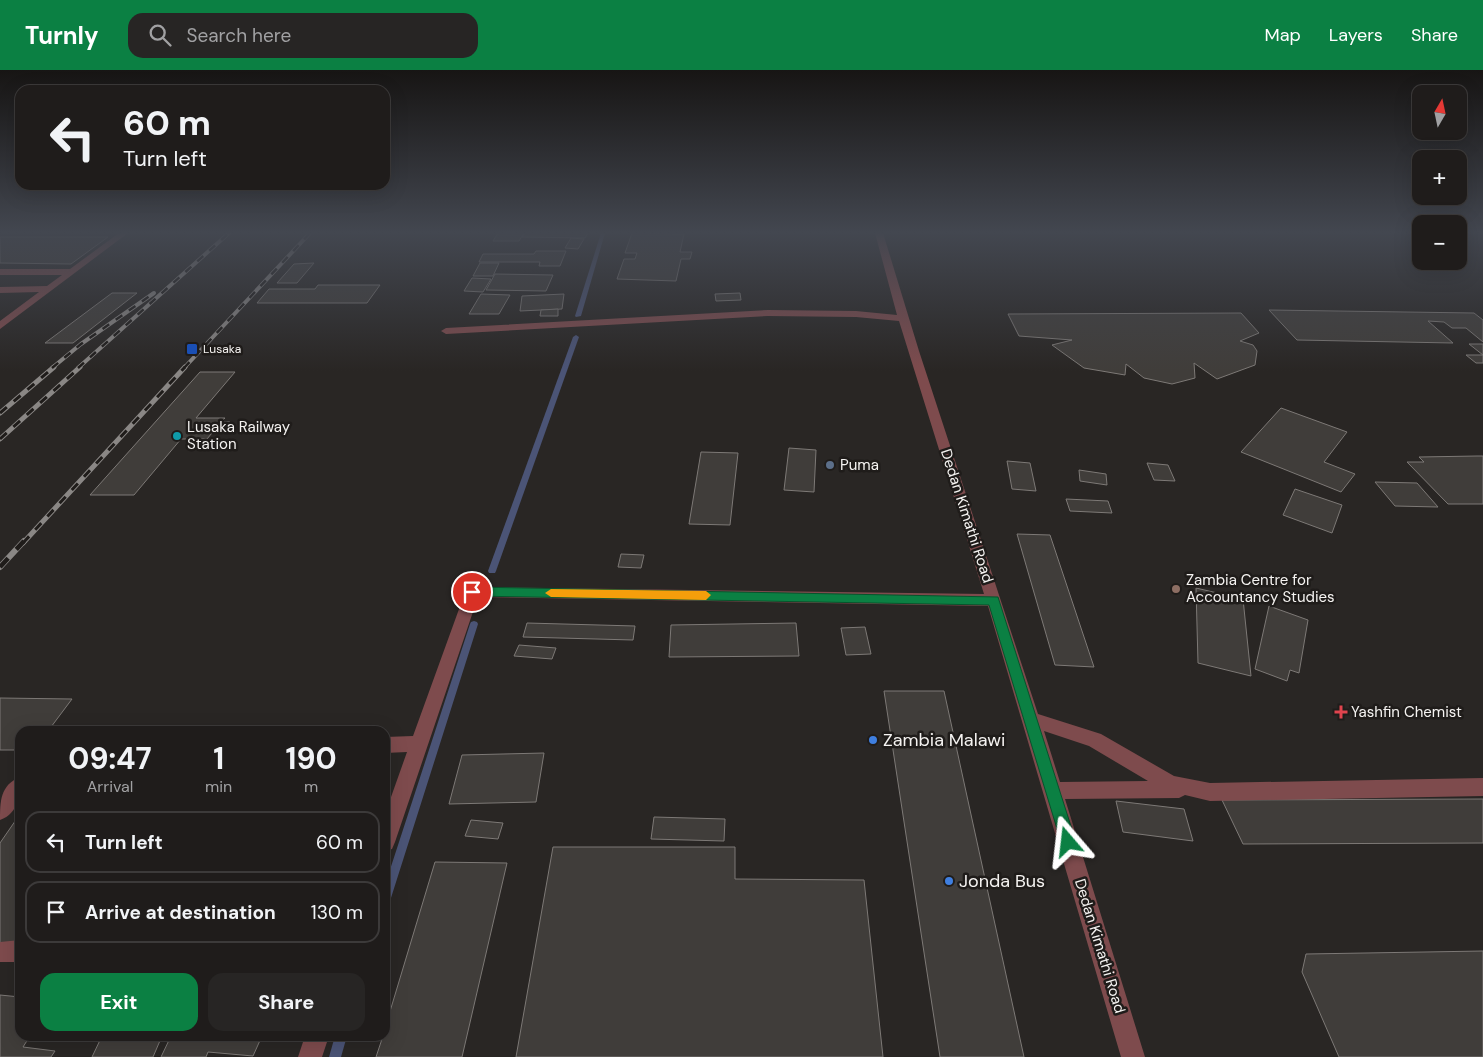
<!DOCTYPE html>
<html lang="en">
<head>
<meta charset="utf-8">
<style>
  body { margin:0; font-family:"DM Sans",sans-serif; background:#272524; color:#f1f3f6; height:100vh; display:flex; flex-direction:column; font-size:19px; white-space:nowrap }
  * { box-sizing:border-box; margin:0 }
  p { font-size:16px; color:#a1a1a3 }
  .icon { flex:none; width:28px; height:28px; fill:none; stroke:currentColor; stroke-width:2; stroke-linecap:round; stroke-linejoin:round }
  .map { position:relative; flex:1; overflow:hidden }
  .panel { position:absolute; left:15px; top:656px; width:375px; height:315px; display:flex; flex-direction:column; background:#1f1c1b; border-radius:15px; box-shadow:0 5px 20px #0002,0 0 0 1px #3c3a3a }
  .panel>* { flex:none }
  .hud { position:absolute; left:15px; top:15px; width:375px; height:105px; border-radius:15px; box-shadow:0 5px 20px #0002,0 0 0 1px #3c3a3a; background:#1f1c1b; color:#f1f3f6; overflow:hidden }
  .needle { width:32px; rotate:9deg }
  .fabs { position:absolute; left:1412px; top:15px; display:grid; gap:10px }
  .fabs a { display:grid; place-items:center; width:55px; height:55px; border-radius:10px; background:#1f1c1b; box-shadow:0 5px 20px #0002,0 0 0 1px #3c3a3a; font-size:25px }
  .pin { position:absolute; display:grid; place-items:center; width:42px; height:42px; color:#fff; margin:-21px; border:2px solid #fff; border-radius:50%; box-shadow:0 1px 5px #0007 }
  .me { position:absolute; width:55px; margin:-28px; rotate:343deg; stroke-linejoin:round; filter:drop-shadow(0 0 4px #0008) }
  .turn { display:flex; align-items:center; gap:18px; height:105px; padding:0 25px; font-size:22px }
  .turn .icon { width:65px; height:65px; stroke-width:2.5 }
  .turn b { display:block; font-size:35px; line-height:42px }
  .eta { display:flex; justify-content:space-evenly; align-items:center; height:85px; text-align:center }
  .eta b { font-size:30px; font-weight:700; line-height:35px }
  .primary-button { display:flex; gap:10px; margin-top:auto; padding:10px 25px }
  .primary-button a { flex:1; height:58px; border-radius:15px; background:#0b8043; color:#fff; font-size:20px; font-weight:700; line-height:58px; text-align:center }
  .primary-button a+a { background:#272524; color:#f1f3f6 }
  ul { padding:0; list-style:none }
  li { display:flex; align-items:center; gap:15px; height:62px; margin:0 10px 8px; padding:0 15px; border:2px solid #3c3a3a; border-radius:15px }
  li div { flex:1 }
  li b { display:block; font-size:19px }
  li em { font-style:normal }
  header { display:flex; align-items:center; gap:30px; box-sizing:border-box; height:70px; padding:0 25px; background:#0b8043; color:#fff }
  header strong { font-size:24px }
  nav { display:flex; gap:28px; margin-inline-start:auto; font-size:18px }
  .search { width:350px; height:45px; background:#272524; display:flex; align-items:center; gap:12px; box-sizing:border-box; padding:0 18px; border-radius:15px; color:#a1a1a3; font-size:19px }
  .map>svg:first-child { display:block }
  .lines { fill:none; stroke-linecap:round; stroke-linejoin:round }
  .stream { fill:#4b5476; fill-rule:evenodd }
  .building { fill:#403d3a; stroke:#7d7976 }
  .street { fill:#7e4b4d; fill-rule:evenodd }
  .rail-far2-casing { stroke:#8a8785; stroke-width:4 }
  .rail-far1-casing { stroke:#8a8785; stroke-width:5 }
  .rail-casing { stroke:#8a8785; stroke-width:6 }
  .rail-far2 { stroke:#1f1c1a; stroke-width:2.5; stroke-dasharray:8; stroke-linecap:butt }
  .rail-far1 { stroke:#1f1c1a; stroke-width:3; stroke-dasharray:9; stroke-linecap:butt }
  .rail { stroke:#1f1c1a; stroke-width:4.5; stroke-dasharray:12; stroke-linecap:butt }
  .route { fill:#0b8043; stroke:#07532c }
  .slow { fill:#f59e0b }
  .transit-dot { fill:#1a4fb4; stroke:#1f1c1a; stroke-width:2 }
  .culture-dot { fill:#0f9aa8; stroke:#1f1c1a; stroke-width:2 }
  .service-dot { fill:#5c6f8a; stroke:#1f1c1a; stroke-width:2 }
  .education-dot { fill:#8d6e63; stroke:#1f1c1a; stroke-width:2 }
  .health-dot { fill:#e0444e; stroke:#1f1c1a; stroke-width:2 }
  .shop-dot { fill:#3f7fe0; stroke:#1f1c1a; stroke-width:2 }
  .labels { text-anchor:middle; stroke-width:5; stroke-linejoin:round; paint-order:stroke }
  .far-poi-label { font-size:12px; fill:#f5f3f1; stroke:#1f1c1a; text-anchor:start }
  .poi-label { font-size:15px; fill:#f5f3f1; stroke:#1f1c1a; text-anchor:start }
  .street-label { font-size:15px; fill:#f5f3f1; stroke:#1f1c1a }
  .near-poi-label { font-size:18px; fill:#f5f3f1; stroke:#1f1c1a; text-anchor:start }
</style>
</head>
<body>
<header>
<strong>Turnly</strong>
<div class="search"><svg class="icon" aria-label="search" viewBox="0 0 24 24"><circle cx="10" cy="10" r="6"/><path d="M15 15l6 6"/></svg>Search here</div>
<nav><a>Map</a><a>Layers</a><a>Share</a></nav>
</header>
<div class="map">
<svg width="1483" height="987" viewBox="0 0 1483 987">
  <rect width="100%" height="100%" fill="#292624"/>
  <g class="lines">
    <g class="stream">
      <path d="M 601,163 L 605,163 L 581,246 L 576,247 L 575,246 Z"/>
      <path d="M 576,265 L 579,267 L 496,501 L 495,503 L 489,503 L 488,501 L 573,267 Z"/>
      <path d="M 474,551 L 477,552 L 478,554 L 390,831 L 389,835 L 385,836 L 385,815 L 470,554 L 471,552 Z"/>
      <path d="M 335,966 L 347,966 L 341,987 L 329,987 Z"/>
    </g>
  </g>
  <g class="building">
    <path d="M 498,163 L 524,163 L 519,171 L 493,171 Z"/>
    <path d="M 525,163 L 588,163 L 585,168 L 522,167 Z"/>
    <path d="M 632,163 L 684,164 L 680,182 L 692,182 L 690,189 L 681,189 L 676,211 L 617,209 L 624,189 L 635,189 L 637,183 L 625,183 Z"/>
    <path d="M 0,167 L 108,167 L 71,194 L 0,193 Z"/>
    <path d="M 571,168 L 584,169 L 578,179 L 565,178 Z"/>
    <path d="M 536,181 L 566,181 L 560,196 L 539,196 L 540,192 L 479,192 L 483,184 L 534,184 Z"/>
    <path d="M 314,193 L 297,213 L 277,213 L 294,194 Z"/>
    <path d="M 480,193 L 499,193 L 493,206 L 473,206 Z"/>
    <path d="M 495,204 L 553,205 L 546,221 L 486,220 Z"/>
    <path d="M 472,208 L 491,209 L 483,222 L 464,221 Z"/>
    <path d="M 318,215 L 380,215 L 367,233 L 257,233 L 269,219 L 315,219 Z"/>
    <path d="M 112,223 L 137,223 L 73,273 L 45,273 Z"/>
    <path d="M 740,223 L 741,230 L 716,231 L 715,224 Z"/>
    <path d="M 481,224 L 510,225 L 499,244 L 469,244 Z"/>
    <path d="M 564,224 L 562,239 L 520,241 L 522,226 Z"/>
    <path d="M 558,239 L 558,246 L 540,246 L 541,240 Z"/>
    <path d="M 1269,240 L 1474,243 L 1483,250 L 1483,272 L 1466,258 L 1452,258 L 1444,252 L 1428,251 L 1453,273 L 1297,270 Z"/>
    <path d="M 1241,243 L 1259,263 L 1240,271 L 1253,275 L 1257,281 L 1255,295 L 1217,309 L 1194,293 L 1195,308 L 1172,314 L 1144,308 L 1126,294 L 1125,305 L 1084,298 L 1052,275 L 1072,270 L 1019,266 L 1008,244 Z"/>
    <path d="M 1469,274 L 1483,274 L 1483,293 L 1476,293 L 1466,285 L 1483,285 Z"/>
    <path d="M 200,302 L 235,302 L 196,348 L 225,348 L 221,352 L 230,352 L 222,363 L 212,363 L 207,369 L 181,369 L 134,425 L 90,425 Z"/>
    <path d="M 1281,338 L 1347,362 L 1324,392 L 1355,404 L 1341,422 L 1241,382 Z"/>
    <path d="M 789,378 L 816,380 L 814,422 L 784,420 Z"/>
    <path d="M 701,382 L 738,383 L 730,455 L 689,454 Z"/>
    <path d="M 1477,386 L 1483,386 L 1483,434 L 1448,434 L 1407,392 L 1424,392 L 1419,387 Z"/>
    <path d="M 1007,391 L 1030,393 L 1036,421 L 1012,419 Z"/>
    <path d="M 1147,393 L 1168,395 L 1175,411 L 1154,410 Z"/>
    <path d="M 1079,400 L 1106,404 L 1107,415 L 1080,411 Z"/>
    <path d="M 1375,412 L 1417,413 L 1438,437 L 1395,436 Z"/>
    <path d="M 1295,419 L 1342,435 L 1332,463 L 1283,445 Z"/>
    <path d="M 1066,429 L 1108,431 L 1112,443 L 1070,441 Z"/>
    <path d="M 1017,464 L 1050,465 L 1094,597 L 1055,595 Z"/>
    <path d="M 621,484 L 644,485 L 641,498 L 618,497 Z"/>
    <path d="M 1196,518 L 1243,529 L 1251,606 L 1198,593 Z"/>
    <path d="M 1269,536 L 1308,550 L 1299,603 L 1290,600 L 1287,611 L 1255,599 Z"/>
    <path d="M 527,553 L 635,556 L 633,570 L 523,567 Z"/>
    <path d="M 796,553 L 799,586 L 669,587 L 671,555 Z"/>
    <path d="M 865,557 L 871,584 L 846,585 L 841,558 Z"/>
    <path d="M 519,575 L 556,578 L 552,589 L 514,586 Z"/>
    <path d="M 884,621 L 944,621 L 1024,987 L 940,987 Z"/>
    <path d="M 0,628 L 72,629 L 48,661 L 20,661 L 20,680 L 0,680 Z"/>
    <path d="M 544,683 L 536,732 L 449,734 L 462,685 Z"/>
    <path d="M 1483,729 L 1483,773 L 1243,774 L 1222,730 Z"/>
    <path d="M 1116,731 L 1184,739 L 1193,771 L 1123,762 Z"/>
    <path d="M 20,744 L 20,873 L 0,873 L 0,773 Z"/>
    <path d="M 654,747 L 725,749 L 724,771 L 651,769 Z"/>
    <path d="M 471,750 L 503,753 L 498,769 L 465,766 Z"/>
    <path d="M 553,777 L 735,777 L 735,809 L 864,810 L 883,987 L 516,987 Z"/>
    <path d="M 435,792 L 507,793 L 462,987 L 376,987 L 383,966 L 385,966 L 385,958 Z"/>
    <path d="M 1483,881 L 1483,987 L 1339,987 L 1302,902 L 1306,884 Z"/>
    <path d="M 0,925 L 20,927 L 20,966 L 30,966 L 23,977 L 55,981 L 51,987 L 0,987 Z"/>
    <path d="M 102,966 L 162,966 L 153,987 L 92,987 Z"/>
    <path d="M 171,966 L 262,966 L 253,986 L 208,982 L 206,987 L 161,987 Z"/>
  </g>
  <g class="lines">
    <g class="street">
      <path d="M 119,163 L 128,163 L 0,259 L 0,251 L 39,222 L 0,223 L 0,217 L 47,216 L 62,205 L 0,205 L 0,199 L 70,199 Z"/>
      <path d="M 875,163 L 883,163 L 919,281 L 1038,644 L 1101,664 L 1174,706 L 1210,713 L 1483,708 L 1483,726 L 1210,731 L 1185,725 L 1179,728 L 1065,729 L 1145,987 L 1121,987 L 988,536 L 478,527 L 395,772 L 392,779 L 385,781 L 385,744 L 407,682 L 385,683 L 385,667 L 413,666 L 467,517 L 984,524 L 899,251 L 856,247 L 768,246 L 446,264 L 441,261 L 446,258 L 768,240 L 856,241 L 897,245 ZM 1044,661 L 1089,676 L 1148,711 L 1060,712 Z"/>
      <path d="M 20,707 C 20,725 19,743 0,750 C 0,732 0,715 20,707 Z"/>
      <path d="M 20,870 L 20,892 L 0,892 L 0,872 Z"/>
      <path d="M 305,966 L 329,966 L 322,987 L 298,987 Z"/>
    </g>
    <defs>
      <g id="rail-far2">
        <path d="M 52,298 L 81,274 L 154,223"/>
        <path d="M 78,298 L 229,163"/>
        <path d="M 184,298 L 310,163"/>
      </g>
      <g id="rail-far1">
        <path d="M 0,343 L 54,297"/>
        <path d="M 0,369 L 80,297"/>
        <path d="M 23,473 L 185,297"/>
      </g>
      <path id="rail" d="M 0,497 L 24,471"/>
    </defs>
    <use href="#rail-far2" class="rail-far2-casing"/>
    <use href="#rail-far1" class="rail-far1-casing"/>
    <use href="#rail" class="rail-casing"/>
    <use href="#rail-far2" class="rail-far2"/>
    <use href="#rail-far1" class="rail-far1"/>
    <use href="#rail" class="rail"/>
  </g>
  <linearGradient id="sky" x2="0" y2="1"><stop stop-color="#171514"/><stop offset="0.54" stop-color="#434750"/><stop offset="1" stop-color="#434750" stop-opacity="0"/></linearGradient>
  <rect width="1483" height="301" fill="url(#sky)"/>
  <path class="route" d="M 472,517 L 998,527 L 1076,772 L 1074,777 L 1068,779 L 1063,777 L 1061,772 L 989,535 L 472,526 L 466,522 Z"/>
  <path class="slow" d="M 551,519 L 706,521 L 711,525 L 706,530 L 551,527 L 545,523 Z"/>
  <rect class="transit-dot" x="186" y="273" width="12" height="12" rx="2.5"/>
  <circle class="culture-dot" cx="177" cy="366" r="5"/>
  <circle class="service-dot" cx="830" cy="395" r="5"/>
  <circle class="education-dot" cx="1176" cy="519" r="5"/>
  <path class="health-dot" d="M1338.5 634.5h5v5h5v5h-5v5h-5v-5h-5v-5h5z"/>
  <g class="shop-dot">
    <circle cx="873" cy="670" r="5"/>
    <circle cx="949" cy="811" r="5"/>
  </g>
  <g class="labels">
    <g class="far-poi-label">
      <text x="203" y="283">Lusaka</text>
    </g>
    <g class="poi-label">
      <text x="187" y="362">Lusaka Railway<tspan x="187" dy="17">Station</tspan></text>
      <text x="840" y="400">Puma</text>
      <text x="1186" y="515">Zambia Centre for<tspan x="1186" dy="17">Accountancy Studies</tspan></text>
      <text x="1351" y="647">Yashfin Chemist</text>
    </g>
    <g class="street-label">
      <text transform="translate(967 446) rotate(72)" y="5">Dedan Kimathi Road</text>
      <text transform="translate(1100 876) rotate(73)" y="5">Dedan Kimathi Road</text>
    </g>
    <g class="near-poi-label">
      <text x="883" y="676">Zambia Malawi</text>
      <text x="959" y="817">Jonda Bus</text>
    </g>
  </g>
</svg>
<div class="fabs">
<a><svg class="needle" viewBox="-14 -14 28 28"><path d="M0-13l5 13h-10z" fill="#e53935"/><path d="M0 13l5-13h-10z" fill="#a1a1a3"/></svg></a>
<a>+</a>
<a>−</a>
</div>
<div class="pin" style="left:472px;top:522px;background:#d93025"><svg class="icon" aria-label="arrive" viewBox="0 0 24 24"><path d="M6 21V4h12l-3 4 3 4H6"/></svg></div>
<svg class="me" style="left:1068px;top:772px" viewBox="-20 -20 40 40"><path d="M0-17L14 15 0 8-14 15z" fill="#0b8043" stroke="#fff" stroke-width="4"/></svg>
<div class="hud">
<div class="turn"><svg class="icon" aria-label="left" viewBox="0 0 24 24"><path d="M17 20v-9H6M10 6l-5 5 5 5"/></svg><div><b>60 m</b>Turn left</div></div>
</div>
<section class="panel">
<div class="eta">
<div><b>09:47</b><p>Arrival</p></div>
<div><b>1</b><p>min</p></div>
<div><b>190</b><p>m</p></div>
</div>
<ul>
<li><svg class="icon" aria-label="left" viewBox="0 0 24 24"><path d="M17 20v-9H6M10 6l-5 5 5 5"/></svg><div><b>Turn left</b></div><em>60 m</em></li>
<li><svg class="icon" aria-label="arrive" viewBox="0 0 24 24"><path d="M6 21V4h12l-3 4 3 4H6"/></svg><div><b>Arrive at destination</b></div><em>130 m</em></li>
</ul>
<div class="primary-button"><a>Exit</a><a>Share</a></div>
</section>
</div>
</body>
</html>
